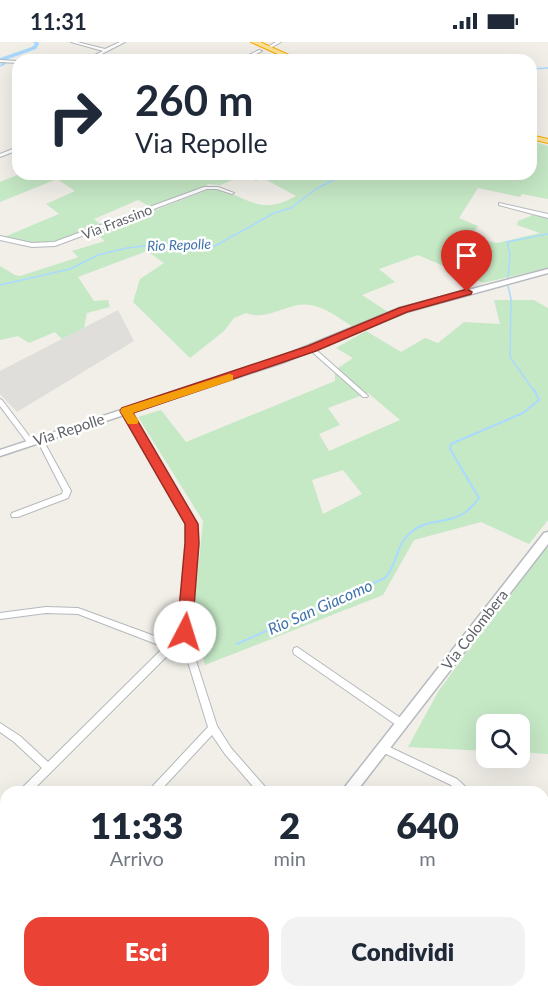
<!DOCTYPE html>
<html lang="it">
<head>
<meta charset="utf-8">
<style>
  body { margin:0; font-family:Lato,sans-serif; background:#f2f2f3; color:#1f2937; height:100vh; display:flex; flex-direction:column; font-size:22px; white-space:nowrap }
  * { box-sizing:border-box; margin:0 }
  p { font-size:20px; color:#747a83 }
  .icon { flex:none; width:33px; height:33px; fill:none; stroke:currentColor; stroke-width:2; stroke-linecap:round; stroke-linejoin:round }
  .map { position:relative; flex:1; overflow:hidden }
  .sheet { position:absolute; left:0px; top:744px; width:549px; height:212px; display:flex; flex-direction:column; background:#fff; border-radius:18px 18px 0 0; box-shadow:0 6px 24px #0002 }
  .sheet>* { flex:none }
  .guide { position:absolute; left:12px; top:12px; width:525px; height:126px; border-radius:18px; box-shadow:0 6px 24px #0002; background:#fff; color:#1f2937; overflow:hidden }
  .fabs { position:absolute; left:476px; top:672px; display:grid; gap:12px }
  .fabs a { display:grid; place-items:center; width:54px; height:54px; border-radius:12px; background:#fff; box-shadow:0 6px 24px #0002; font-size:30px }
  .pin { position:absolute; display:grid; place-items:center; width:51px; height:51px; color:#fff; margin:-62px -26px; border-radius:50% 50% 50% 0; rotate:-45deg; box-shadow:0 0 6px #0007 }
  .pin .icon { rotate:45deg }
  .me { position:absolute; width:66px; margin:-33px; rotate:5deg; stroke-linejoin:round; filter:drop-shadow(0 0 4px #0008) }
  .turn { display:flex; align-items:center; gap:21px; height:126px; padding:0 24px; font-size:27px }
  .turn .icon { width:78px; height:78px; stroke-width:2.5 }
  .turn b { display:block; font-size:42px; line-height:51px }
  .eta { display:flex; justify-content:space-evenly; align-items:center; height:102px; text-align:center }
  .eta b { font-size:36px; font-weight:800; line-height:42px }
  .action { display:flex; gap:12px; margin-top:auto; padding:12px 24px }
  .action a { flex:1; height:69px; border-radius:18px; background:#ea4335; color:#fff; font-size:24px; font-weight:800; line-height:69px; text-align:center }
  .action a+a { background:#f2f2f3; color:#1f2937 }
  .status { display:flex; justify-content:space-between; align-items:center; height:42px; padding:0 30px; background:#fff; direction:ltr }
  .status svg { height:16px; fill:currentColor }
  .map>svg:first-child { display:block }
  .industrial { fill:#e0deda }
  .green { fill:#c5e8c5; fill-rule:evenodd }
  .lines { fill:none; stroke-linecap:round; stroke-linejoin:round }
  .stream-far1 { stroke:#aadaff; stroke-width:1.5 }
  .stream { stroke:#aadaff; stroke-width:2 }
  .canal { fill:#aadaff; fill-rule:evenodd }
  .street-casing { stroke:#b5b8bc; stroke-width:2 }
  .secondary-casing { stroke:#b6babf; stroke-width:3 }
  .highway-casing { stroke:#f9ab00; stroke-width:2 }
  .street { fill:#fff; fill-rule:evenodd }
  .secondary { fill:#fff; fill-rule:evenodd }
  .highway { fill:#fde293; fill-rule:evenodd }
  .route { fill:#ea4335; stroke:#982c22; stroke-width:1.5 }
  .slow { fill:#f59e0b }
  .labels { text-anchor:middle; stroke-width:5; stroke-linejoin:round; paint-order:stroke }
  .far-street-label { font-size:14px; fill:#5f6368; stroke:#fff }
  .far-water-label { font-size:14px; font-style:italic; fill:#4174aa; stroke:#fff }
  .street-label { font-size:15px; fill:#5f6368; stroke:#fff }
  .water-label { font-size:16px; font-style:italic; fill:#4174aa; stroke:#fff }
</style>
</head>
<body>
<div class="status"><b>11:31</b><svg viewBox="0 0 49 12"><path d="M0 12V9h3v3zM5 12V6h3v6zM10 12V3h3v9zM15 12V0h3v12zM26 1h20v11H26zM47 4h2v5h-2z"/></svg></div>
<div class="map">
<svg width="548" height="955" viewBox="0 0 548 955">
  <rect width="100%" height="100%" fill="#f1efe8"/>
  <path class="industrial" d="M 118,268 L 134,299 L 17,370 L 0,352 L 0,329 Z"/>
  <g class="green">
    <path d="M 531,99 L 548,104 L 548,157 L 522,152 L 520,155 L 478,146 L 459,176 L 478,184 L 471,195 L 497,201 L 540,191 L 517,183 L 518,179 L 533,173 L 548,175 L 548,226 L 483,241 L 418,213 L 379,227 L 395,240 L 362,253 L 388,270 L 353,285 C 340,277 326,265 310,263 C 288,259 269,280 246,271 L 234,276 L 224,289 L 190,316 L 133,260 L 140,237 L 164,221 L 147,209 L 78,235 L 94,259 L 108,258 L 110,265 L 87,271 L 84,286 L 62,297 L 55,290 L 29,301 L 18,294 L 0,298 L 0,224 L 15,233 L 20,234 L 76,216 L 78,215 L 72,209 L 105,199 L 95,191 L 213,146 C 248,154 259,175 296,154 L 263,136 L 256,139 L 243,134 L 220,143 L 208,142 L 205,145 L 151,165 L 138,158 L 94,177 L 102,184 C 72,194 35,212 4,195 L 59,172 L 46,162 L 75,149 L 57,137 L 0,160 L 0,140 L 20,132 L 531,132 Z"/>
    <path d="M 494,258 L 534,258 L 548,266 L 548,478 L 529,502 L 481,480 L 414,498 L 383,553 L 205,623 L 193,579 L 203,479 L 138,375 L 161,368 L 186,400 L 335,339 L 335,328 L 353,316 L 336,306 L 366,289 L 401,310 L 425,296 L 438,301 L 464,280 L 500,282 ZM 368,351 L 400,378 L 329,409 L 319,392 L 340,383 L 328,366 ZM 343,428 L 362,452 L 323,472 L 312,438 Z"/>
    <path d="M 548,498 L 548,712 L 519,710 L 519,682 L 486,682 L 486,709 L 408,705 L 438,650 Z"/>
  </g>
  <g class="lines">
    <g class="stream-far1">
      <path d="M 531,27 L 548,26"/>
      <path d="M 508,236 L 510,212 L 507,200 L 548,192"/>
      <path d="M 0,243 L 70,227 L 98,213 L 127,206 L 169,201 L 215,204 L 274,171 L 291,166 L 316,147 L 345,132"/>
      <path d="M 508,244 L 511,257 L 510,315 L 534,349"/>
    </g>
    <path class="stream" d="M 237,602 L 385,536 C 397,523 396,503 410,491 C 433,471 456,489 479,456 L 450,407 L 451,402 L 523,371 L 539,358 L 534,347"/>
    <path class="canal" d="M 33,0 L 38,0 L 39,2 L 36,7 L 5,18 L 6,22 L 0,25 L 1,21 L 0,16 L 32,5 L 35,2 Z"/>
    <defs>
      <g id="street">
        <path d="M 71,0 L 77,0 L 105,7 L 120,0 L 125,0 L 90,18 L 85,18 L 103,9 Z"/>
        <path d="M 276,0 L 281,0 L 272,5 L 269,4 Z"/>
        <path d="M 259,8 L 262,9 L 244,18 L 239,18 Z"/>
        <path d="M 0,18 L 18,19 L 18,21 L 0,20 Z"/>
        <path d="M 18,105 L 18,108 L 0,115 L 0,112 Z"/>
        <path d="M 204,145 L 218,145 L 234,151 L 232,152 L 217,147 L 207,147 L 55,204 L 32,205 L 0,198 L 0,194 L 32,201 L 54,200 Z"/>
        <path d="M 499,161 L 548,172 L 548,176 L 499,163 Z"/>
        <path d="M 312,305 L 314,306 L 367,353 L 368,354 L 367,355 L 363,355 L 310,308 L 309,307 Z"/>
        <path d="M 0,357 L 2,358 L 33,399 L 34,401 L 33,403 L 29,403 L 0,364 Z"/>
        <path d="M 124,367 L 128,367 L 129,369 L 195,482 L 190,600 L 217,684 L 231,706 L 267,747 L 269,750 L 258,750 L 225,712 L 212,693 L 159,750 L 148,750 L 150,747 L 208,685 L 183,604 L 174,607 L 31,750 L 19,750 L 21,747 L 42,726 L 14,700 L 0,690 L 0,681 L 20,694 L 48,720 L 164,605 L 78,572 L 46,571 L 0,577 L 0,571 L 46,565 L 78,566 L 171,600 L 182,598 L 187,482 L 123,369 Z"/>
        <path d="M 38,396 L 42,396 L 71,449 L 68,456 L 18,475 L 12,475 L 11,473 L 12,471 L 62,452 L 63,449 L 37,398 Z"/>
        <path d="M 297,605 L 405,679 L 407,682 L 405,685 L 402,686 L 399,685 L 294,612 L 293,609 L 294,606 Z"/>
        <path d="M 383,702 L 457,737 L 468,747 L 470,750 L 458,750 L 451,743 L 380,709 L 378,706 L 380,703 Z"/>
        <path d="M 6,763 L 6,775 L 0,779 L 0,767 Z"/>
        <path d="M 543,818 L 548,821 L 548,833 L 543,830 Z"/>
        <path d="M 283,950 L 296,950 L 299,955 L 286,955 Z"/>
        <path d="M 475,950 L 488,950 L 492,955 L 478,955 Z"/>
      </g>
      <g id="secondary">
        <path d="M 548,227 L 548,231 L 406,270 L 284,320 L 0,414 L 0,408 L 278,316 L 400,266 Z"/>
        <path d="M 548,490 L 548,502 L 356,750 L 341,750 L 544,491 Z"/>
        <path d="M 104,950 L 126,950 L 124,955 L 102,955 Z"/>
      </g>
      <g id="highway">
        <path d="M 251,0 L 260,0 L 300,18 L 291,18 Z"/>
        <path d="M 531,93 L 548,97 L 548,101 L 531,97 Z"/>
      </g>
    </defs>
    <use href="#street" class="street-casing"/>
    <use href="#secondary" class="secondary-casing"/>
    <use href="#highway" class="highway-casing"/>
    <use href="#street" class="street"/>
    <use href="#secondary" class="secondary"/>
    <use href="#highway" class="highway"/>
  </g>
  <path class="route" d="M 467,247 L 472,250 L 471,252 L 407,270 L 316,309 L 133,371 L 198,482 L 199,501 L 192,590 L 190,594 L 185,596 L 179,594 L 177,590 L 185,501 L 185,482 L 120,369 L 122,366 L 308,304 L 399,266 Z"/>
  <path class="slow" d="M 229,332 L 233,333 L 233,338 L 133,371 L 139,379 L 137,382 L 128,382 L 120,369 L 122,366 Z"/>
  <g class="labels">
    <g class="far-street-label">
      <text transform="translate(117 180) rotate(-21)" y="5">Via Frassino</text>
    </g>
    <g class="far-water-label">
      <text transform="translate(179 203) rotate(-2)" y="5">Rio Repolle</text>
    </g>
    <g class="street-label">
      <text transform="translate(69 388) rotate(-18)" y="5">Via Repolle</text>
      <text transform="translate(475 588) rotate(-52)" y="5">Via Colombera</text>
    </g>
    <g class="water-label">
      <text transform="translate(320 565) rotate(-24)" y="6">Rio San Giacomo</text>
    </g>
  </g>
</svg>
<div class="fabs">
<a><svg class="icon" aria-label="search" viewBox="0 0 24 24"><circle cx="10" cy="10" r="6"/><path d="M15 15l6 6"/></svg></a>
</div>
<div class="pin" style="left:467px;top:250px;background:#d93025"><svg class="icon" aria-label="arrive" viewBox="0 0 24 24"><path d="M6 21V4h12l-3 4 3 4H6"/></svg></div>
<svg class="me" style="left:185px;top:590px" viewBox="-20 -20 40 40"><circle r="19" fill="#fff"/><path d="M0-13L10 11 0 6-10 11z" fill="#ea4335"/></svg>
<div class="guide">
<div class="turn"><svg class="icon" aria-label="right" viewBox="0 0 24 24"><path d="M7 20v-9h11M14 6l5 5-5 5"/></svg><div><b>260 m</b>Via Repolle</div></div>
</div>
<section class="sheet">
<div class="eta">
<div><b>11:33</b><p>Arrivo</p></div>
<div><b>2</b><p>min</p></div>
<div><b>640</b><p>m</p></div>
</div>
<div class="action"><a>Esci</a><a>Condividi</a></div>
</section>
</div>
</body>
</html>
